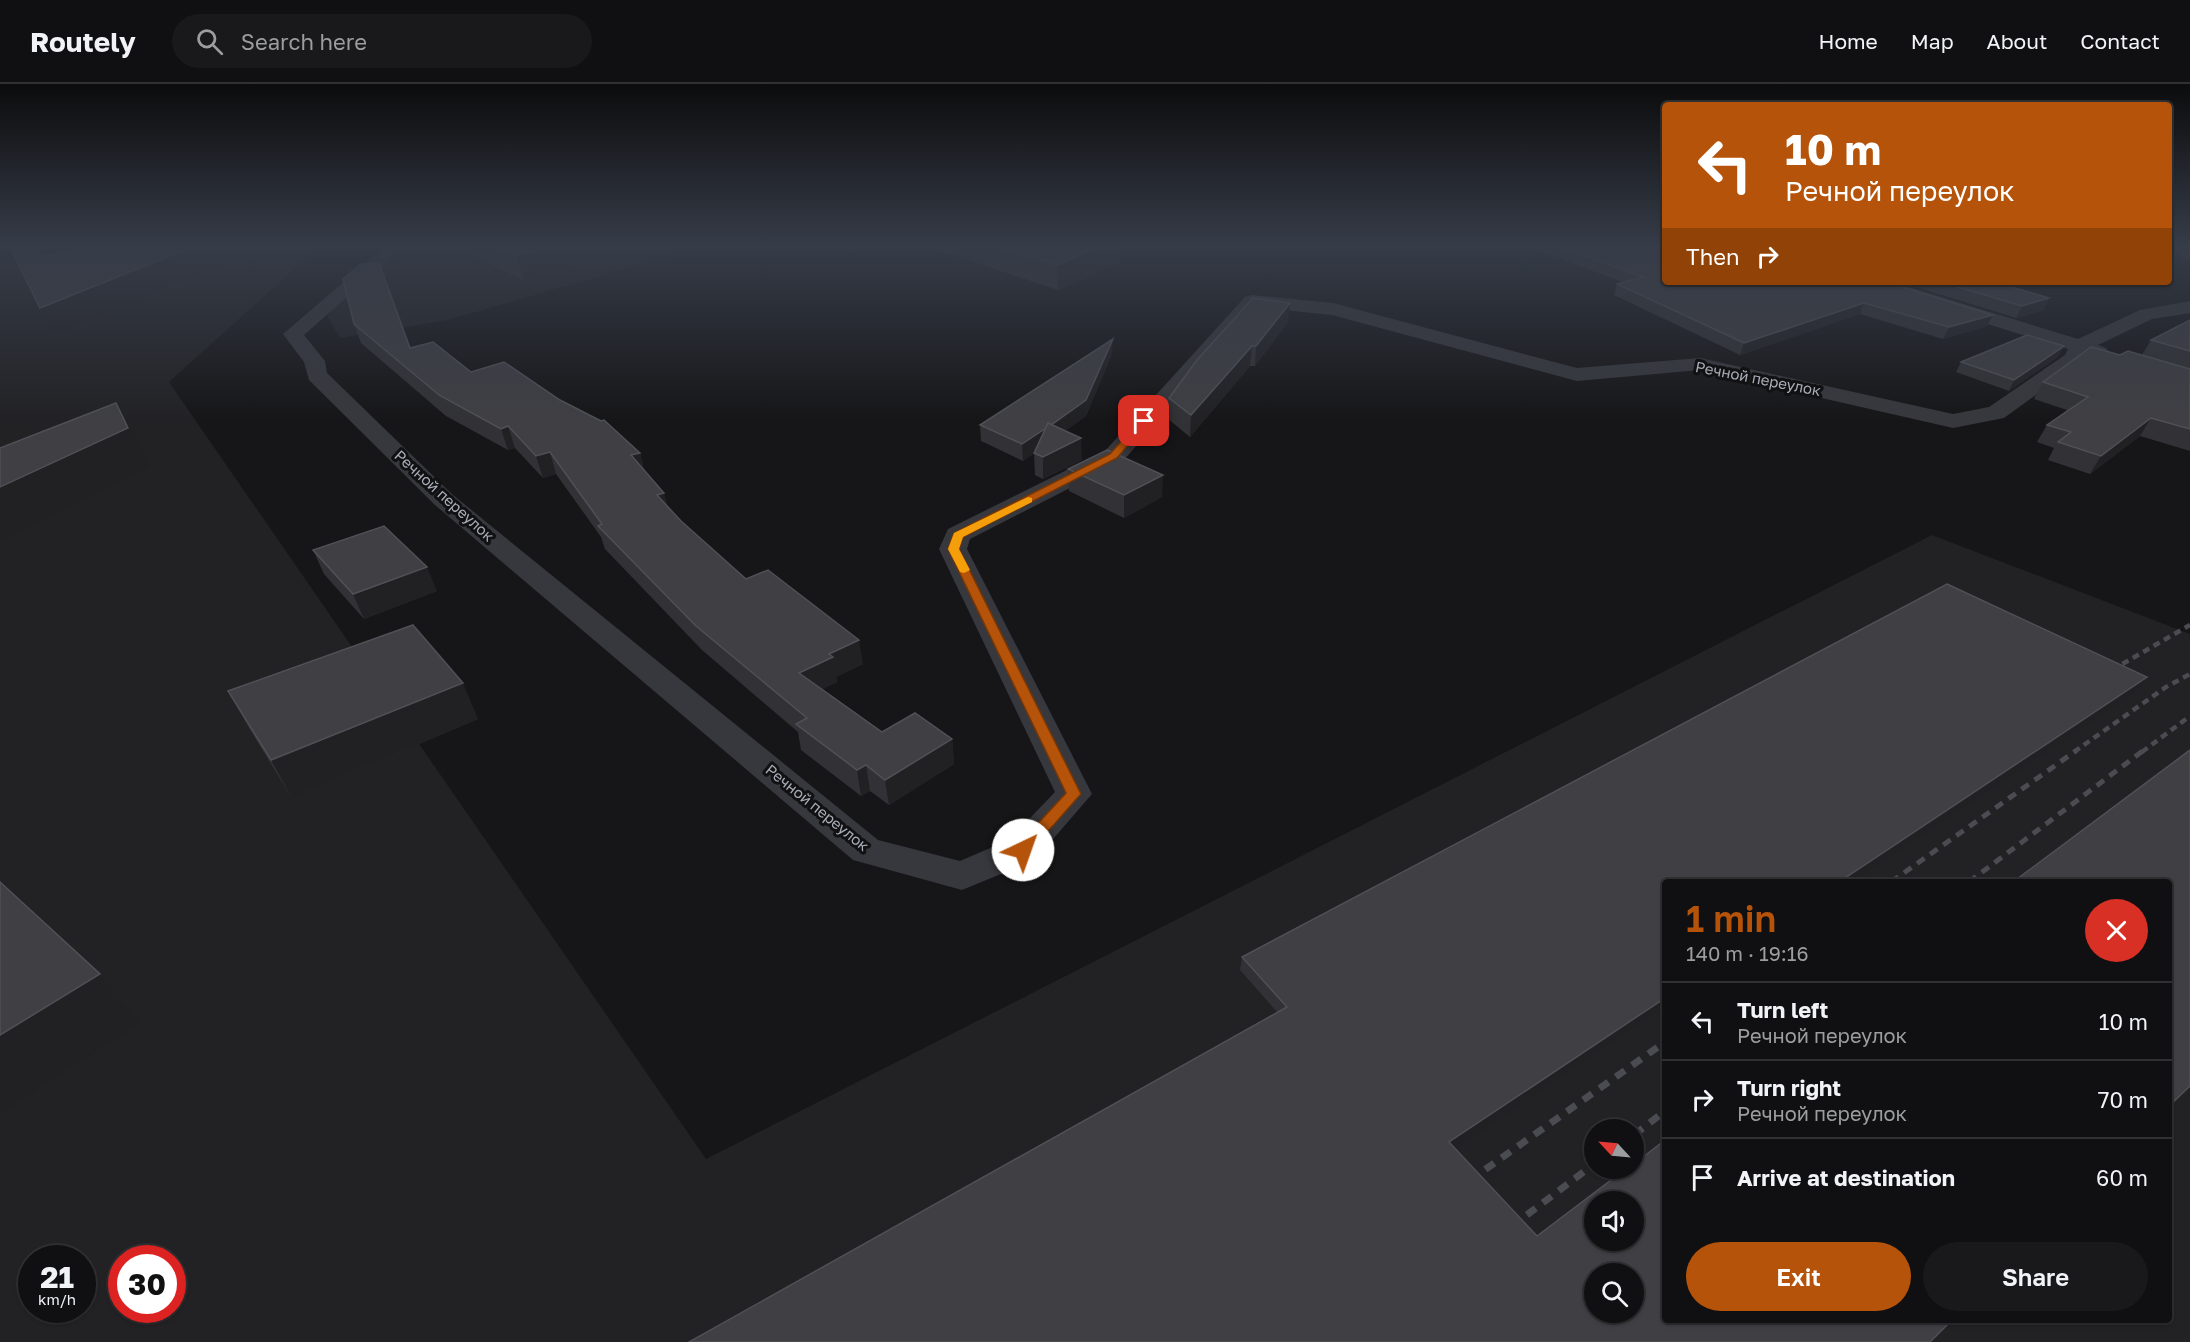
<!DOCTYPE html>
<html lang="en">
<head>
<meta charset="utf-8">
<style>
  body { margin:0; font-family:"Golos Text",sans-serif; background:#19191b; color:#f1f3f6; height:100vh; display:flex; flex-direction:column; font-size:22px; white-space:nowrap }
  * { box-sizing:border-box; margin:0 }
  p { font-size:20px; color:#9c9d9f }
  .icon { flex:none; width:33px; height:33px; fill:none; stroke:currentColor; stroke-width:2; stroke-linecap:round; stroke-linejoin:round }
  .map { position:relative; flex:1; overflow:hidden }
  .sheet { position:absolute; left:1662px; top:795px; width:510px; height:444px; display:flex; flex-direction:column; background:#101012; border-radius:6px; box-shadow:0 2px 4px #0004,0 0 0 2px #303032 }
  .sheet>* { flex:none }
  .hud { position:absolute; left:1662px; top:18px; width:510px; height:183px; border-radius:6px; box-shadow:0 2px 4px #0004,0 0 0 2px #303032; background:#b45309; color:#fff; overflow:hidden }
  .needle { width:39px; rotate:296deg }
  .tools { position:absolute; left:1584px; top:1035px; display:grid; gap:12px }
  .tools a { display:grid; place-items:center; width:60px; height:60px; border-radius:50%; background:#101012; box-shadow:0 2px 4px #0004,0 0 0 2px #303032; font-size:30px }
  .speed { position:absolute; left:18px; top:1161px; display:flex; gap:12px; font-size:30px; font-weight:700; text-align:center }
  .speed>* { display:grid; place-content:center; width:78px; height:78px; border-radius:50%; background:#101012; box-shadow:0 2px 4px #0004,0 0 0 2px #303032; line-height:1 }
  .speed small { font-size:15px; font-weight:400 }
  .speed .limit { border:9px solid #d22; background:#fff; color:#111 }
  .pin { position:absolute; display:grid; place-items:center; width:51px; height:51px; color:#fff; margin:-26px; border-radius:12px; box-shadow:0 3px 9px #0006 }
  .me { position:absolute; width:66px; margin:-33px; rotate:42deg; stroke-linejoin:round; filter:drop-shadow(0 0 4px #0008) }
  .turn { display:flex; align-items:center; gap:21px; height:126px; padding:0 24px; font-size:27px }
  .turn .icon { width:78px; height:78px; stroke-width:2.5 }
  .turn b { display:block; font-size:42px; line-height:51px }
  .then { display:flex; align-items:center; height:57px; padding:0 24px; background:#0003; gap:12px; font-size:22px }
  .round { display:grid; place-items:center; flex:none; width:63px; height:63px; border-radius:32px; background:#19191b }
  .head { display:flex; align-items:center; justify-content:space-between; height:102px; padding:0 24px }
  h1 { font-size:36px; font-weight:600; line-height:45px; color:#b45309 }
  .action { display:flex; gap:12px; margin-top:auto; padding:12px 24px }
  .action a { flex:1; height:69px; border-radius:36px; background:#b45309; color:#fff; font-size:24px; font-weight:600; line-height:69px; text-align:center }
  .action a+a { background:#19191b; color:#f1f3f6 }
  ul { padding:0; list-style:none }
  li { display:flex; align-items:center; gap:18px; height:78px; padding:0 24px; border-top:2px solid #303032 }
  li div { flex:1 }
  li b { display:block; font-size:22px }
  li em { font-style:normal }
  header { display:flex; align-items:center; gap:36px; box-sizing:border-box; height:84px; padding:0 30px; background:#101012; border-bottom:2px solid #303032 }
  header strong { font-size:28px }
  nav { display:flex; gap:33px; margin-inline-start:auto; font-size:21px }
  .search { width:420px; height:54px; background:#19191b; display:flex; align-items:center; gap:15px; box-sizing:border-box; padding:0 21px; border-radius:33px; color:#9c9d9f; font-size:22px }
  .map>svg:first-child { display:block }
  .built { fill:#222225; fill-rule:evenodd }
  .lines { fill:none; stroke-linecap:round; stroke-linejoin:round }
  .street { fill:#37383d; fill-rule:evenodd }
  .rail-far2 { stroke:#4a4c52; stroke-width:4.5; stroke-dasharray:7 5; stroke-linecap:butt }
  .rail-far1 { stroke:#4a4c52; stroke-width:5; stroke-dasharray:9 7; stroke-linecap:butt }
  .rail { stroke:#4a4c52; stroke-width:7; stroke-dasharray:11 9; stroke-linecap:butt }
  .wall { fill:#323236 }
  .shaded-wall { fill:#212124 }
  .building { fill:#3f3f44; stroke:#4f5156; stroke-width:1.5; fill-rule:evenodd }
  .route { fill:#b45309; stroke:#753606; stroke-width:1.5 }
  .slow { fill:#f59e0b }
  .labels { text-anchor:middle; stroke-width:6; stroke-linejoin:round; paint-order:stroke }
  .far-street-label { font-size:15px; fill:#a8adb8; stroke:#111113 }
</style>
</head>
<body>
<header>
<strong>Routely</strong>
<div class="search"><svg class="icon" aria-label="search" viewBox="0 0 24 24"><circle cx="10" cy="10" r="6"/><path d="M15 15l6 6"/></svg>Search here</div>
<nav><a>Home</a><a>Map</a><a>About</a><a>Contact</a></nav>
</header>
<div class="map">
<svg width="2190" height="1258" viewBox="0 0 2190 1258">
  <rect width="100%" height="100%" fill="#161618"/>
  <g class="built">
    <path d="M 96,161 L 321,161 L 169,298 L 706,1075 L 1932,451 L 2190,550 L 2190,1258 L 0,1258 L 0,175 ZM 1665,798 L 2169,798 L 2169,1236 L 1665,1236 ZM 1594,1046 L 1634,1046 L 1634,1084 L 1594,1084 ZM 1594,1118 L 1634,1118 L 1634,1156 L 1594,1156 ZM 32,1174 L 82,1174 L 82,1226 L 32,1226 ZM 122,1174 L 172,1174 L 172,1226 L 122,1226 ZM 1594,1190 L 1634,1190 L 1634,1228 L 1594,1228 Z"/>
    <path d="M 403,161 L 707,161 L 448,236 L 340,254 L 327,232 L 346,206 L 383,201 L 388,193 L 366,194 Z"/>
  </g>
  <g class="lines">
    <g class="street">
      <path d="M 387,161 L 406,161 L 304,251 L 325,277 L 327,289 L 453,411 L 878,756 L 960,777 L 1009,756 L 1055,708 L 939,465 L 948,445 L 1105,367 L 1245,213 L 1252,211 L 1333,219 L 1577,284 L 1700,274 L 1953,330 L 1989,323 L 2065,271 L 2068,265 L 1866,202 L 1864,198 L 1892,198 L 2078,255 L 2140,226 L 2190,217 L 2190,229 L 2152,235 L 2098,261 L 2106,264 L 2109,268 L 2106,272 L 2099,274 L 2086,271 L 2080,279 L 2004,334 L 1953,344 L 1700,286 L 1577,297 L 1332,231 L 1257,223 L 1123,377 L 970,455 L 967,465 L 1092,710 L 1035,776 L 962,806 L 853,776 L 435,421 L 309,296 L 304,278 L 283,250 Z"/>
      <path d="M 2173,161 L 2190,161 L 2190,176 L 2184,175 Z"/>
    </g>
    <g class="rail-far2">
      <path d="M 2112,586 L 2190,541"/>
      <path d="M 2074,668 L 2166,603 L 2190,590"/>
      <path d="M 2142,668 L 2190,632"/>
    </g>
    <g class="rail-far1">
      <path d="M 1891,798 L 2077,666"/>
      <path d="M 1969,798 L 2144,666"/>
    </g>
    <g class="rail">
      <path d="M 1634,1051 L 1665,1027"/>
      <path d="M 1469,1097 L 1665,958"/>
      <path d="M 1511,1143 L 1594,1080"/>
    </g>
  </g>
  <g class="wall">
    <path d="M 456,161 L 650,161 L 524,196 L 458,166 Z"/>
    <path d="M 832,161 L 878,161 L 854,169 Z"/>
    <path d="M 923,161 L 1120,161 L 1120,179 L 1058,206 Z"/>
    <path d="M 1523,161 L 1665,161 L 1886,198 L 1987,242 L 1943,255 L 1860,230 L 1740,271 L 1614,211 L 1617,200 L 1623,198 Z"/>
    <path d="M 1900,198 L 1994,198 L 2044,226 L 2016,234 Z"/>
    <path d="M 2190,236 L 2190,367 L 2140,352 L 2090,390 L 2048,376 L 2054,364 L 2037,358 L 2047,341 L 2067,326 L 2034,315 L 2043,298 L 2120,271 L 2142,271 L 2151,256 Z"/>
    <path d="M 1288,238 L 1255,282 L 1250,282 L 1190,353 L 1168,335 L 1169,314 Z"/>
    <path d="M 354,240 L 410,264 L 471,288 L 560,316 L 640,369 L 644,386 L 667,422 L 681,437 L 746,495 L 863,580 L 836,593 L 837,598 L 822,605 L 882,648 L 952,655 L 954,680 L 889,721 L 870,707 L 861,712 L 801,666 L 798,648 L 702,566 L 605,465 L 601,453 L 556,390 L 543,394 L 515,364 L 508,366 L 446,332 L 361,259 Z"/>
    <path d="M 1112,270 L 1086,332 L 1065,347 L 1082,376 L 1043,395 L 1035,391 L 1034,369 L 1023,377 L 981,357 L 980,341 Z"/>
    <path d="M 2059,272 L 2009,307 L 1956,288 L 1961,278 Z"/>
    <path d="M 1068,385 L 1162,413 L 1124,434 L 1069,407 Z"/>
    <path d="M 313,466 L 437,507 L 364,535 L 324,490 Z"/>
    <path d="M 2138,606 L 1665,798 L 1665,924 L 1455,1065 L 1537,1152 L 1953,1236 L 1930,1258 L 689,1258 L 1277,928 L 1240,886 L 1242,873 Z"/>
    <path d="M 228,607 L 478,635 L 292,714 L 249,644 Z"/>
  </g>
  <g class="shaded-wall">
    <path d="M 39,161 L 48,161 L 54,197 L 40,172 Z"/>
    <path d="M 197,161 L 255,161 L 257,165 L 54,251 L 40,224 Z"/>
    <path d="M 557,161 L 650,161 L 524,196 L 516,172 Z"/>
    <path d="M 853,161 L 878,161 L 854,169 Z"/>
    <path d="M 1105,161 L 1120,161 L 1120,179 L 1058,206 L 1057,181 Z"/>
    <path d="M 2049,214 L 2044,226 L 2016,234 L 2022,222 Z"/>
    <path d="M 1290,219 L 1288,238 L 1255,282 L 1256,262 Z"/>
    <path d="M 1864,219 L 1860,230 L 1740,271 L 1744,259 Z"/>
    <path d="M 1993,231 L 1987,242 L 1943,255 L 1949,243 Z"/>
    <path d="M 1113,255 L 1112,270 L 1086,332 L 1023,377 L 1022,360 Z"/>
    <path d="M 1252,262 L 1250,282 L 1190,353 L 1191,331 Z"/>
    <path d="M 2064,262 L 2059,272 L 2009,307 L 2014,296 Z"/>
    <path d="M 116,319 L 137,357 L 149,383 L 0,457 L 0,403 Z"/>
    <path d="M 2151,334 L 2140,352 L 2090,390 L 2101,372 Z"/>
    <path d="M 508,342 L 515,364 L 508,366 L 501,345 Z"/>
    <path d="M 1081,354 L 1082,376 L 1043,395 L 1043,373 Z"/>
    <path d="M 550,368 L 556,390 L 543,394 L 536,372 Z"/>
    <path d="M 640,369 L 645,391 L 631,371 Z"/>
    <path d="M 1163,391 L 1162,413 L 1124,434 L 1124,411 Z"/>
    <path d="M 664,409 L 670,431 L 657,411 Z"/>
    <path d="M 427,483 L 437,507 L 364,535 L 353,510 Z"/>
    <path d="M 859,556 L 863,580 L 836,593 L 837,598 L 804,614 L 799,589 L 829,570 Z"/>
    <path d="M 2147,593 L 2138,606 L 1852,798 L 1839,798 Z"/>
    <path d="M 463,599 L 478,635 L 292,714 L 271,676 Z"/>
    <path d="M 952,655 L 954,680 L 889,721 L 885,696 Z"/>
    <path d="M 866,681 L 870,707 L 861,712 L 857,686 Z"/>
    <path d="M 100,890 L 140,939 L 0,1029 L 0,951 Z"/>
    <path d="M 1665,914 L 1665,924 L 1445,1072 L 1449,1058 Z"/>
  </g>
  <g class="building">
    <path d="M 9,161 L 39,161 L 40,172 L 117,161 L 197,161 L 40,224 Z"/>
    <path d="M 492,161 L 557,161 L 516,172 Z"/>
    <path d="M 994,161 L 1105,161 L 1057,181 Z"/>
    <path d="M 1554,161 L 1665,161 L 1665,198 L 1886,198 L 1993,231 L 1949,243 L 1864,219 L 1744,259 L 1617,200 L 1643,193 Z"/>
    <path d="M 379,179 L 410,264 L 433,258 L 471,288 L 504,278 L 560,316 L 601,337 L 604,336 L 640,369 L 631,371 L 664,409 L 657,411 L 681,437 L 746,495 L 768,486 L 859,556 L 829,570 L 833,573 L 799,589 L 882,648 L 915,629 L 952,655 L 885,696 L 866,681 L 857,686 L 796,640 L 807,634 L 696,542 L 598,442 L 602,440 L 550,368 L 536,372 L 508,342 L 501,345 L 439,311 L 354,240 L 343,195 L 361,180 Z"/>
    <path d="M 1941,198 L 1994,198 L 2049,214 L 2022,222 Z"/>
    <path d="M 1253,214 L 1290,219 L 1256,262 L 1252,262 L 1191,331 L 1169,314 L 1197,276 Z"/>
    <path d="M 2190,236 L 2190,267 L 2151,256 Z"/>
    <path d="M 2027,251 L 2064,262 L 2014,296 L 1961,278 Z"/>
    <path d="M 1113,255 L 1086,316 L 1051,341 L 1048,339 L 1046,344 L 1022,360 L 980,341 Z"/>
    <path d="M 2091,263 L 2120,271 L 2128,267 L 2190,285 L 2190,345 L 2151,334 L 2101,372 L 2058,358 L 2071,348 L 2047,341 L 2088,313 L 2043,298 Z"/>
    <path d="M 116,319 L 128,344 L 0,403 L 0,364 Z"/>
    <path d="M 1048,339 L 1081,354 L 1043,373 L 1034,369 Z"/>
    <path d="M 1107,366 L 1163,391 L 1124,411 L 1068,385 Z"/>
    <path d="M 384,442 L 427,483 L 353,510 L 313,466 Z"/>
    <path d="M 1947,500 L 2147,593 L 1839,798 L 1665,798 L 1665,914 L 1449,1058 L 1537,1152 L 1627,1084 L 1634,1084 L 1634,1080 L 1665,1056 L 1665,1236 L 1952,1236 L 1930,1258 L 689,1258 L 1287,923 L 1242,873 ZM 1594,1118 L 1634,1118 L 1634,1156 L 1594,1156 ZM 1594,1190 L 1634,1190 L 1634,1228 L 1594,1228 Z"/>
    <path d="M 413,541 L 463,599 L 271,676 L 228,607 Z"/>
    <path d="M 2190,666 L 2190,1002 L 2169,1022 L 2169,798 L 2013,798 Z"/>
    <path d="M 0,798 L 100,890 L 0,951 Z"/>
  </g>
  <linearGradient id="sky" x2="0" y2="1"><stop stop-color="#0c0c0d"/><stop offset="0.48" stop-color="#363c48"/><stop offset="1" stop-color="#363c48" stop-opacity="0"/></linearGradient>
  <rect width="2190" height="337" fill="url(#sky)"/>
  <path class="route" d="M 1141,335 L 1149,337 L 1117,374 L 963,453 L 959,465 L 1081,710 L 1028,770 L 1017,770 L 1015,766 L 1017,762 L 1066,709 L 948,465 L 954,449 L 1110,370 Z"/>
  <path class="slow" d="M 1028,413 L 1032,414 L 1032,418 L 963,453 L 959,465 L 970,486 L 964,489 L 960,488 L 948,465 L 954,449 Z"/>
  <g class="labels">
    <g class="far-street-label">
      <text transform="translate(1758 295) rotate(11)" y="5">Речной переулок</text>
      <text transform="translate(444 412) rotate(42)" y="5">Речной переулок</text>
      <text transform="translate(817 724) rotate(39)" y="5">Речной переулок</text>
    </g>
  </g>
</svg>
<div class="tools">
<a><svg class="needle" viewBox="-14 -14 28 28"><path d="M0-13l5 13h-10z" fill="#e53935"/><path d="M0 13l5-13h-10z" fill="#9c9d9f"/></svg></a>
<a><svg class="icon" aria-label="sound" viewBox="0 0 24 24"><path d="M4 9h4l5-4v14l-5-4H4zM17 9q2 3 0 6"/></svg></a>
<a><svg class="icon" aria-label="search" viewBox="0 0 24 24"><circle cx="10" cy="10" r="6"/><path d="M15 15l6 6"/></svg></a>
</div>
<div class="speed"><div>21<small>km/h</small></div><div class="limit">30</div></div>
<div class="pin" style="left:1144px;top:337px;background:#d93025"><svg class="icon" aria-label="arrive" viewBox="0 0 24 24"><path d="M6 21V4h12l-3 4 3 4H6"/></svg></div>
<svg class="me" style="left:1023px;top:766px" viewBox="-20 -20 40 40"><circle r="19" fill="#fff"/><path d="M0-13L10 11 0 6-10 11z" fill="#b45309"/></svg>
<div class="hud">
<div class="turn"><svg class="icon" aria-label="left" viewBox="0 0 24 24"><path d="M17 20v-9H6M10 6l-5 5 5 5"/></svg><div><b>10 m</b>Речной переулок</div></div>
<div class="then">Then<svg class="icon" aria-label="right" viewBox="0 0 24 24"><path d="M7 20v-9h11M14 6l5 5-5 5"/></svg></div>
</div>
<section class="sheet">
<div class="head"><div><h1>1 min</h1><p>140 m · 19:16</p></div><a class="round" style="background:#d93025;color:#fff"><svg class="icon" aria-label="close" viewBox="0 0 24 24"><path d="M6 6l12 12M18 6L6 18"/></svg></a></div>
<ul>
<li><svg class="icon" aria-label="left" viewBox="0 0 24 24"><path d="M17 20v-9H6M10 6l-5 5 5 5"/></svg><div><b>Turn left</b><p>Речной переулок</p></div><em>10 m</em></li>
<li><svg class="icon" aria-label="right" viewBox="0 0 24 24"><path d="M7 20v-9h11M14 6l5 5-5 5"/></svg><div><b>Turn right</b><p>Речной переулок</p></div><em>70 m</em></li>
<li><svg class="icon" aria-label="arrive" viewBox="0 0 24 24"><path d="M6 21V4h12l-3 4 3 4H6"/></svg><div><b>Arrive at destination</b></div><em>60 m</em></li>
</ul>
<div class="action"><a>Exit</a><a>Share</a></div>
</section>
</div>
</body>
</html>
